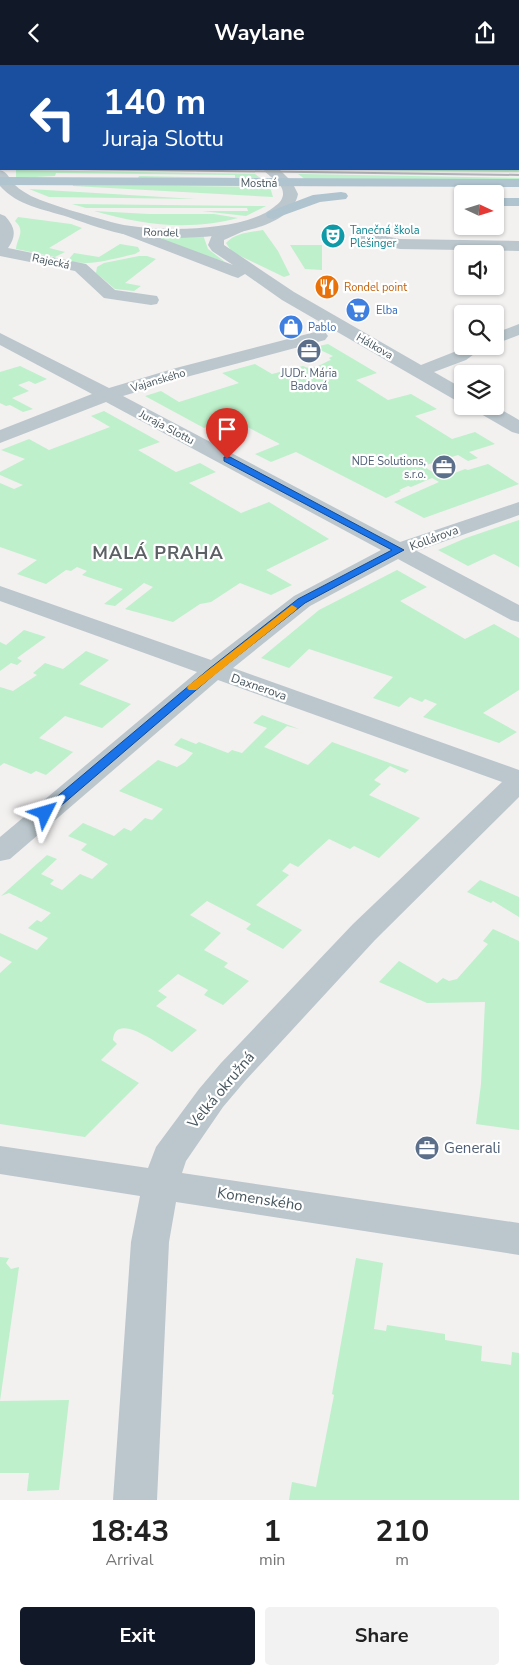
<!DOCTYPE html>
<html lang="en">
<head>
<meta charset="utf-8">
<style>
  body { margin:0; font-family:"Nunito Sans",sans-serif; background:#f2f2f2; color:#222; height:100vh; display:flex; flex-direction:column; font-size:19px; white-space:nowrap }
  * { box-sizing:border-box; margin:0 }
  p { font-size:16px; color:#767676 }
  .icon { flex:none; width:28px; height:28px; fill:none; stroke:currentColor; stroke-width:2; stroke-linecap:round; stroke-linejoin:round }
  .map { position:relative; height:1435px; overflow:hidden }
  .side { display:flex; flex-direction:column; background:#fff; flex:1 }
  .side>* { flex:none }
  .guide { position:absolute; left:0px; top:0px; width:520px; height:105px; box-shadow:0 1px 4px #0004; background:#1a4fa0; color:#fff; overflow:hidden }
  .needle { width:32px; rotate:94deg }
  .fabs { position:absolute; left:454px; top:120px; display:grid; gap:10px }
  .fabs a { display:grid; place-items:center; width:50px; height:50px; border-radius:5px; background:#fff; box-shadow:0 1px 4px #0004; font-size:25px }
  .pin { position:absolute; display:grid; place-items:center; width:42px; height:42px; color:#fff; margin:-51px -21px; border-radius:50% 50% 50% 0; rotate:-45deg; box-shadow:0 0 5px #0007 }
  .pin .icon { rotate:45deg }
  .me { position:absolute; width:55px; margin:-28px; rotate:50deg; stroke-linejoin:round; filter:drop-shadow(0 0 4px #0008) }
  .turn { display:flex; align-items:center; gap:18px; height:105px; padding:0 20px; font-size:22px }
  .turn .icon { width:65px; height:65px; stroke-width:2.5 }
  .turn b { display:block; font-size:35px; line-height:42px }
  .eta { display:flex; justify-content:space-evenly; align-items:center; height:85px; text-align:center }
  .eta b { font-size:30px; font-weight:700; line-height:35px }
  .button { display:flex; gap:10px; margin-top:auto; padding:10px 20px }
  .button a { flex:1; height:58px; border-radius:5px; background:#111827; color:#fff; font-size:20px; font-weight:700; line-height:58px; text-align:center }
  .button a+a { background:#f2f2f2; color:#222 }
  header { display:flex; justify-content:space-between; align-items:center; height:65px; padding:0 20px; background:#111827; color:#fff; font-size:22px; font-weight:700 }
  .map>svg:first-child { display:block }
  .green { fill:#bef0cb }
  .lines { fill:none; stroke-linecap:round; stroke-linejoin:round }
  .minor { fill:#bbc7cd; fill-rule:evenodd }
  .tertiary { fill:#bbc7cd; fill-rule:evenodd }
  .primary { fill:#afc4cf; fill-rule:evenodd }
  .rail { stroke:#b2b6ba; stroke-width:2 }
  .route { fill:#1a73e8; stroke:#114b97 }
  .slow { fill:#f59e0b }
  .labels { text-anchor:middle; stroke-width:4.5; stroke-linejoin:round; paint-order:stroke }
  .far-street-label { font-size:11px; fill:#47565e; stroke:#fff }
  .far-culture-label { font-size:11px; fill:#0d838f; stroke:#fff; text-anchor:start }
  .far-food-label { font-size:11px; fill:#c56008; stroke:#fff; text-anchor:start }
  .far-shop-label { font-size:11px; fill:#366cbe; stroke:#fff; text-anchor:start }
  .far-service-label { font-size:11px; fill:#4e5e75; stroke:#fff }
  .street-label { font-size:12px; fill:#47565e; stroke:#fff }
  .near-street-label { font-size:15px; fill:#47565e; stroke:#fff }
  .near-service-label { font-size:15px; fill:#4e5e75; stroke:#fff; text-anchor:start }
  .district-label { font-size:18px; font-weight:bold; letter-spacing:1px; fill:#5c6165; stroke:#fff }
</style>
</head>
<body>
<header><svg class="icon" aria-label="back" viewBox="0 0 24 24"><path d="M15 5l-7 7 7 7"/></svg>Waylane<svg class="icon" aria-label="share" viewBox="0 0 24 24"><path d="M12 15V3M7 8l5-5 5 5M5 13v7h14v-7"/></svg></header>
<div class="map">
<svg width="519" height="1435" viewBox="0 0 519 1435">
  <rect width="100%" height="100%" fill="#f3f0f0"/>
  <g class="green">
    <path d="M 291,104 L 519,104 L 519,107 Z"/>
    <path d="M 16,105 L 255,109 L 263,115 L 138,113 L 139,111 L 235,113 L 235,110 L 56,108 L 55,111 L 16,113 Z"/>
    <path d="M 298,109 L 519,113 L 519,115 L 305,114 Z"/>
    <path d="M 73,120 L 270,122 L 273,132 L 73,121 Z"/>
    <path d="M 29,124 L 196,134 L 49,132 Z"/>
    <path d="M 72,139 L 266,141 L 246,151 L 202,146 L 248,146 L 247,143 L 86,143 Z"/>
    <path d="M 94,146 L 149,149 L 214,149 L 238,153 C 189,166 142,160 94,146 Z"/>
    <path d="M 18,152 L 71,159 L 82,163 L 49,183 L 65,187 L 55,192 L 16,184 C 17,173 26,166 15,156 Z"/>
    <path d="M 263,165 L 278,186 L 290,210 L 284,212 L 232,187 L 226,178 C 235,168 251,167 263,165 Z"/>
    <path d="M 203,170 L 208,184 L 225,197 L 151,171 Z"/>
    <path d="M 120,179 L 138,182 L 140,186 L 135,189 C 114,193 88,203 68,195 L 74,188 L 99,192 Z"/>
    <path d="M 290,180 L 322,180 L 322,205 L 305,204 Z"/>
    <path d="M 139,191 L 147,191 L 156,194 L 125,218 L 141,221 L 134,226 L 115,224 L 96,208 L 97,202 L 104,198 Z"/>
    <path d="M 328,279 L 377,308 L 356,315 L 388,335 L 411,329 L 437,344 L 415,351 L 452,374 L 475,367 L 495,379 L 469,387 L 478,393 L 468,396 L 458,390 L 423,401 L 442,413 L 465,404 L 468,405 L 488,399 L 519,419 L 424,453 L 394,437 L 439,417 L 432,413 L 411,422 L 408,421 L 399,425 L 401,426 L 386,433 L 296,387 L 271,397 L 255,389 L 280,379 L 230,353 L 204,363 L 145,331 L 161,326 L 179,337 L 239,318 L 222,308 L 255,299 L 272,309 L 303,301 C 314,307 323,297 331,295 L 329,293 L 333,291 L 314,282 Z"/>
    <path d="M 20,301 L 47,314 L 35,319 L 29,316 L 18,320 L 29,326 L 12,333 L 33,344 L 23,347 L 10,340 L 6,341 L 0,338 L 0,307 Z"/>
    <path d="M 104,346 L 160,377 L 138,385 L 176,407 L 200,398 L 216,407 L 189,418 L 241,448 L 269,437 L 329,474 L 266,505 L 292,520 L 271,530 L 240,518 L 211,537 L 200,539 L 173,557 L 125,544 L 153,522 L 144,518 L 115,541 L 104,539 L 123,524 L 82,510 L 87,506 L 77,502 L 71,506 L 66,505 L 46,519 L 17,509 L 37,495 L 0,482 L 0,418 L 14,424 L 23,420 L 0,410 L 0,407 L 25,394 L 1,385 L 29,374 L 49,385 L 110,362 L 91,351 Z"/>
    <path d="M 519,455 L 519,502 L 494,489 L 468,501 L 438,485 L 466,473 Z"/>
    <path d="M 397,505 L 427,522 L 400,536 L 465,574 L 494,559 L 519,573 L 519,625 L 483,648 L 517,667 L 499,678 L 423,652 L 437,639 L 425,634 L 422,637 L 410,632 L 399,642 L 373,633 L 393,612 L 309,584 L 289,603 L 261,593 L 319,545 Z"/>
    <path d="M 24,565 L 46,572 L 17,593 L 22,596 L 17,600 L 11,598 L 0,606 L 0,577 L 6,580 Z"/>
    <path d="M 86,586 L 109,595 L 79,619 L 131,639 L 102,663 L 65,651 L 39,673 L 73,687 L 46,710 L 36,706 L 31,709 L 4,698 L 0,701 L 0,622 L 13,626 L 37,610 L 33,608 L 45,598 L 63,604 Z"/>
    <path d="M 262,650 L 299,664 L 287,661 L 264,682 L 308,700 L 332,677 L 409,705 L 405,708 L 390,701 L 374,715 L 381,719 L 369,730 L 420,753 L 379,793 L 354,781 L 350,784 L 329,774 L 298,802 L 290,798 L 282,806 L 289,810 L 256,840 L 302,865 L 283,884 L 246,864 L 251,859 L 207,836 L 190,850 L 221,868 L 204,885 L 228,898 L 224,902 L 249,916 L 223,940 L 204,930 L 208,925 L 178,909 L 158,926 L 167,932 L 156,941 L 197,965 L 172,987 C 161,981 115,945 113,975 L 117,979 L 101,995 L 139,1018 L 85,1072 L 0,1059 L 0,908 L 12,897 L 0,891 L 0,868 L 37,885 L 48,873 L 28,863 L 37,855 L 41,857 L 51,848 L 9,828 L 1,831 L 47,790 L 57,794 L 41,809 L 54,815 L 50,819 L 62,825 L 80,809 L 92,814 L 108,799 L 81,785 L 87,779 L 68,771 L 83,758 L 114,771 L 124,763 L 131,766 L 145,753 L 152,755 L 163,744 L 119,726 L 158,695 L 177,702 L 185,697 L 193,688 L 174,680 L 181,673 L 196,679 L 199,677 L 228,688 L 232,685 L 242,688 L 267,663 L 253,658 Z"/>
    <path d="M 480,815 L 519,832 L 519,852 L 493,836 L 491,838 L 467,827 Z"/>
    <path d="M 493,864 L 519,876 L 519,1065 L 476,1059 L 481,1019 L 485,937 L 427,938 L 379,917 L 399,896 L 437,918 L 443,913 L 449,916 L 457,914 L 488,879 L 483,876 Z"/>
    <path d="M 0,1192 L 9,1193 L 6,1198 L 11,1204 L 19,1202 L 0,1336 L 69,1335 L 59,1425 L 27,1426 L 29,1408 L 0,1408 Z"/>
    <path d="M 356,1193 L 383,1198 L 374,1264 L 386,1266 L 387,1260 L 445,1269 L 445,1275 L 482,1281 L 481,1296 L 511,1300 L 512,1287 L 519,1288 L 519,1435 L 289,1435 L 292,1417 L 316,1422 L 334,1330 L 332,1329 Z"/>
  </g>
  <g class="lines">
    <g class="minor">
      <path d="M 242,0 L 254,0 L 255,1 L 243,1 Z"/>
      <path d="M 0,149 L 5,151 C 15,162 17,170 8,183 L 86,199 L 115,225 L 157,231 L 159,235 L 157,239 L 151,240 L 104,233 L 75,206 L 0,191 Z"/>
      <path d="M 241,157 L 246,159 L 249,162 L 246,165 L 224,175 L 224,180 L 294,227 L 421,300 L 454,287 L 463,281 L 485,281 L 466,295 L 434,307 L 462,323 L 462,337 L 455,335 L 282,235 L 245,209 L 238,213 L 232,211 L 118,167 L 115,164 L 118,161 L 128,161 L 233,200 L 212,186 L 208,180 L 212,170 Z"/>
      <path d="M 361,166 L 400,174 L 519,176 L 519,186 L 400,184 L 356,174 L 353,171 L 356,168 Z"/>
      <path d="M 519,259 L 519,270 L 495,279 L 495,268 Z"/>
      <path d="M 319,266 L 325,267 L 328,271 L 325,275 L 190,311 L 123,331 L 400,477 L 519,437 L 519,450 L 417,486 L 519,540 L 519,557 L 511,555 L 398,494 L 310,541 L 233,603 L 519,705 L 519,732 L 375,875 L 245,1016 L 223,1042 L 186,1096 L 182,1108 L 519,1158 L 519,1190 L 176,1137 L 169,1177 L 157,1435 L 113,1435 L 131,1177 L 140,1131 L 0,1109 L 0,1081 L 148,1103 L 156,1082 L 199,1024 L 221,998 L 353,859 L 502,717 L 218,615 L 10,794 L 0,796 L 0,772 L 197,607 L 0,536 L 0,521 L 211,595 L 294,531 L 381,485 L 106,337 L 0,378 L 0,365 L 92,329 L 0,280 L 0,268 L 109,323 L 176,303 Z"/>
      <path d="M 472,341 L 495,341 L 519,355 L 519,369 L 512,367 L 474,345 Z"/>
    </g>
    <g class="tertiary">
      <rect x="0" y="24" width="1" height="8"/>
      <path d="M 263,104 L 279,104 L 292,117 L 298,129 C 289,177 166,176 130,170 C 109,167 88,159 68,152 C 43,144 18,141 0,121 L 0,105 C 8,107 10,115 15,120 C 20,125 26,128 31,131 C 53,141 87,150 111,157 C 149,168 243,168 274,142 C 278,139 282,136 283,130 C 284,117 269,113 263,104 Z"/>
    </g>
    <g class="primary">
      <path d="M 0,112 L 519,114 L 519,122 L 0,120 Z"/>
      <path d="M 341,127 L 346,128 L 348,131 L 346,134 L 320,137 L 273,154 L 268,153 L 266,150 L 268,147 L 313,130 Z"/>
      <rect x="495" y="133" width="24" height="8"/>
    </g>
    <path class="rail" d="M 82,104 L 519,110"/>
  </g>
  <path class="route" d="M 224,392 L 230,392 L 404,485 L 305,538 L 216,608 L 49,751 L 41,751 L 40,748 L 41,745 L 209,604 L 298,534 L 392,485 L 224,396 Z"/>
  <path class="slow" d="M 292,540 L 297,543 L 296,545 L 196,625 L 189,625 L 187,623 L 189,620 Z"/>
  <defs>
    <symbol id="theatre-disc" viewBox="-11 -11 22 22"><circle r="9.5" fill="#0f9aa8" stroke="#fff"/><path d="M-5-5.5Q0-4 5-5.5V0Q5 5 0 6Q-5 5-5 0ZM-3.3-2.5H-1v1.5H-3.3ZM1-2.5H3.3v1.5H1ZM-2.8 1Q0 5.5 2.8 1Z" fill="#fff"/></symbol>
    <symbol id="restaurant-disc" viewBox="-11 -11 22 22"><circle r="9.5" fill="#e8710a" stroke="#fff"/><path d="M-5-6h1v4h1v-4h1v4h1v-4h1v5L-1.5 .5V6h-2V.5L-5-1ZM5-6V6H3V1.5H1.5Q1.5-4 5-6Z" fill="#fff"/></symbol>
    <symbol id="supermarket-disc" viewBox="-11 -11 22 22"><circle r="9.5" fill="#3f7fe0" stroke="#fff"/><path d="M-6-5.5h2.5l.6 2H6L4.5 2H-2.5L-4.4-4H-6ZM-1.5 3.2a1.3 1.3 0 1 0 .1 0ZM3 3.2a1.3 1.3 0 1 0 .1 0Z" fill="#fff"/></symbol>
    <symbol id="shop-disc" viewBox="-11 -11 22 22"><circle r="9.5" fill="#3f7fe0" stroke="#fff"/><path d="M-5-2.5h2.3a2.7 3.5 0 0 1 5.4 0H5L5.5 6h-11ZM-1.5-2.5h3a1.5 2.3 0 0 0-3 0Z" fill="#fff"/></symbol>
    <symbol id="office-disc" viewBox="-11 -11 22 22"><circle r="9.5" fill="#5c6f8a" stroke="#fff"/><path d="M-6-3h4V-5.5h4V-3h4V5H-6ZM-1-4.5V-3h2v-1.5ZM-6 0V1H6V0Z" fill="#fff"/></symbol>
  </defs>
  <g fill-rule="evenodd">
    <use href="#theatre-disc" x="319" y="157" width="28" height="28"/>
    <use href="#restaurant-disc" x="313" y="208" width="28" height="28"/>
    <use href="#supermarket-disc" x="344" y="231" width="28" height="28"/>
    <use href="#shop-disc" x="277" y="248" width="28" height="28"/>
    <use href="#office-disc" x="295" y="272" width="28" height="28"/>
    <use href="#office-disc" x="430" y="388" width="28" height="28"/>
    <use href="#office-disc" x="413" y="1069" width="28" height="28"/>
  </g>
  <g class="labels">
    <g class="far-street-label">
      <text x="259" y="122">Mostná</text>
      <text transform="translate(161 167) rotate(2)" y="4">Rondel</text>
      <text transform="translate(51 196) rotate(12)" y="4">Rajecká</text>
      <text transform="translate(375 281) rotate(30)" y="4">Hálkova</text>
      <text transform="translate(158 315) rotate(-17)" y="4">Vajanského</text>
      <text transform="translate(167 362) rotate(28)" y="4">Juraja Slottu</text>
    </g>
    <g class="far-culture-label">
      <text x="350" y="169">Tanečná škola<tspan x="350" dy="13">Plešinger</tspan></text>
    </g>
    <g class="far-food-label">
      <text x="344" y="226">Rondel point</text>
    </g>
    <g class="far-shop-label">
      <text x="376" y="249">Elba</text>
      <text x="308" y="266">Pablo</text>
    </g>
    <g class="far-service-label">
      <text x="309" y="312">JUDr. Mária<tspan x="309" dy="13">Badová</tspan></text>
      <text x="426" y="400" text-anchor="end">NDE Solutions,<tspan x="426" dy="13">s.r.o.</tspan></text>
    </g>
    <g class="street-label">
      <text transform="translate(434 473) rotate(-20)" y="4">Kollárova</text>
      <text transform="translate(259 622) rotate(19)" y="4">Daxnerova</text>
    </g>
    <g class="near-street-label">
      <text transform="translate(221 1025) rotate(-50)" y="5">Veľká okružná</text>
      <text transform="translate(260 1134) rotate(9)" y="5">Komenského</text>
    </g>
    <g class="near-service-label">
      <text x="444" y="1088">Generali</text>
    </g>
    <g class="district-label">
      <text x="158" y="494">MALÁ PRAHA</text>
    </g>
  </g>
</svg>
<div class="fabs">
<a><svg class="needle" viewBox="-14 -14 28 28"><path d="M0-13l5 13h-10z" fill="#e53935"/><path d="M0 13l5-13h-10z" fill="#767676"/></svg></a>
<a><svg class="icon" aria-label="sound" viewBox="0 0 24 24"><path d="M4 9h4l5-4v14l-5-4H4zM17 9q2 3 0 6"/></svg></a>
<a><svg class="icon" aria-label="search" viewBox="0 0 24 24"><circle cx="10" cy="10" r="6"/><path d="M15 15l6 6"/></svg></a>
<a><svg class="icon" aria-label="layers" viewBox="0 0 24 24"><path d="M12 4l9 5-9 5-9-5zM3 14l9 5 9-5"/></svg></a>
</div>
<div class="pin" style="left:227px;top:394px;background:#d93025"><svg class="icon" aria-label="arrive" viewBox="0 0 24 24"><path d="M6 21V4h12l-3 4 3 4H6"/></svg></div>
<svg class="me" style="left:45px;top:748px" viewBox="-20 -20 40 40"><path d="M0-17L14 15 0 8-14 15z" fill="#1a73e8" stroke="#fff" stroke-width="4"/></svg>
<div class="guide">
<div class="turn"><svg class="icon" aria-label="left" viewBox="0 0 24 24"><path d="M17 20v-9H6M10 6l-5 5 5 5"/></svg><div><b>140 m</b>Juraja Slottu</div></div>
</div>
</div>
<section class="side">
<div class="eta">
<div><b>18:43</b><p>Arrival</p></div>
<div><b>1</b><p>min</p></div>
<div><b>210</b><p>m</p></div>
</div>
<div class="button"><a>Exit</a><a>Share</a></div>
</section>
</body>
</html>
